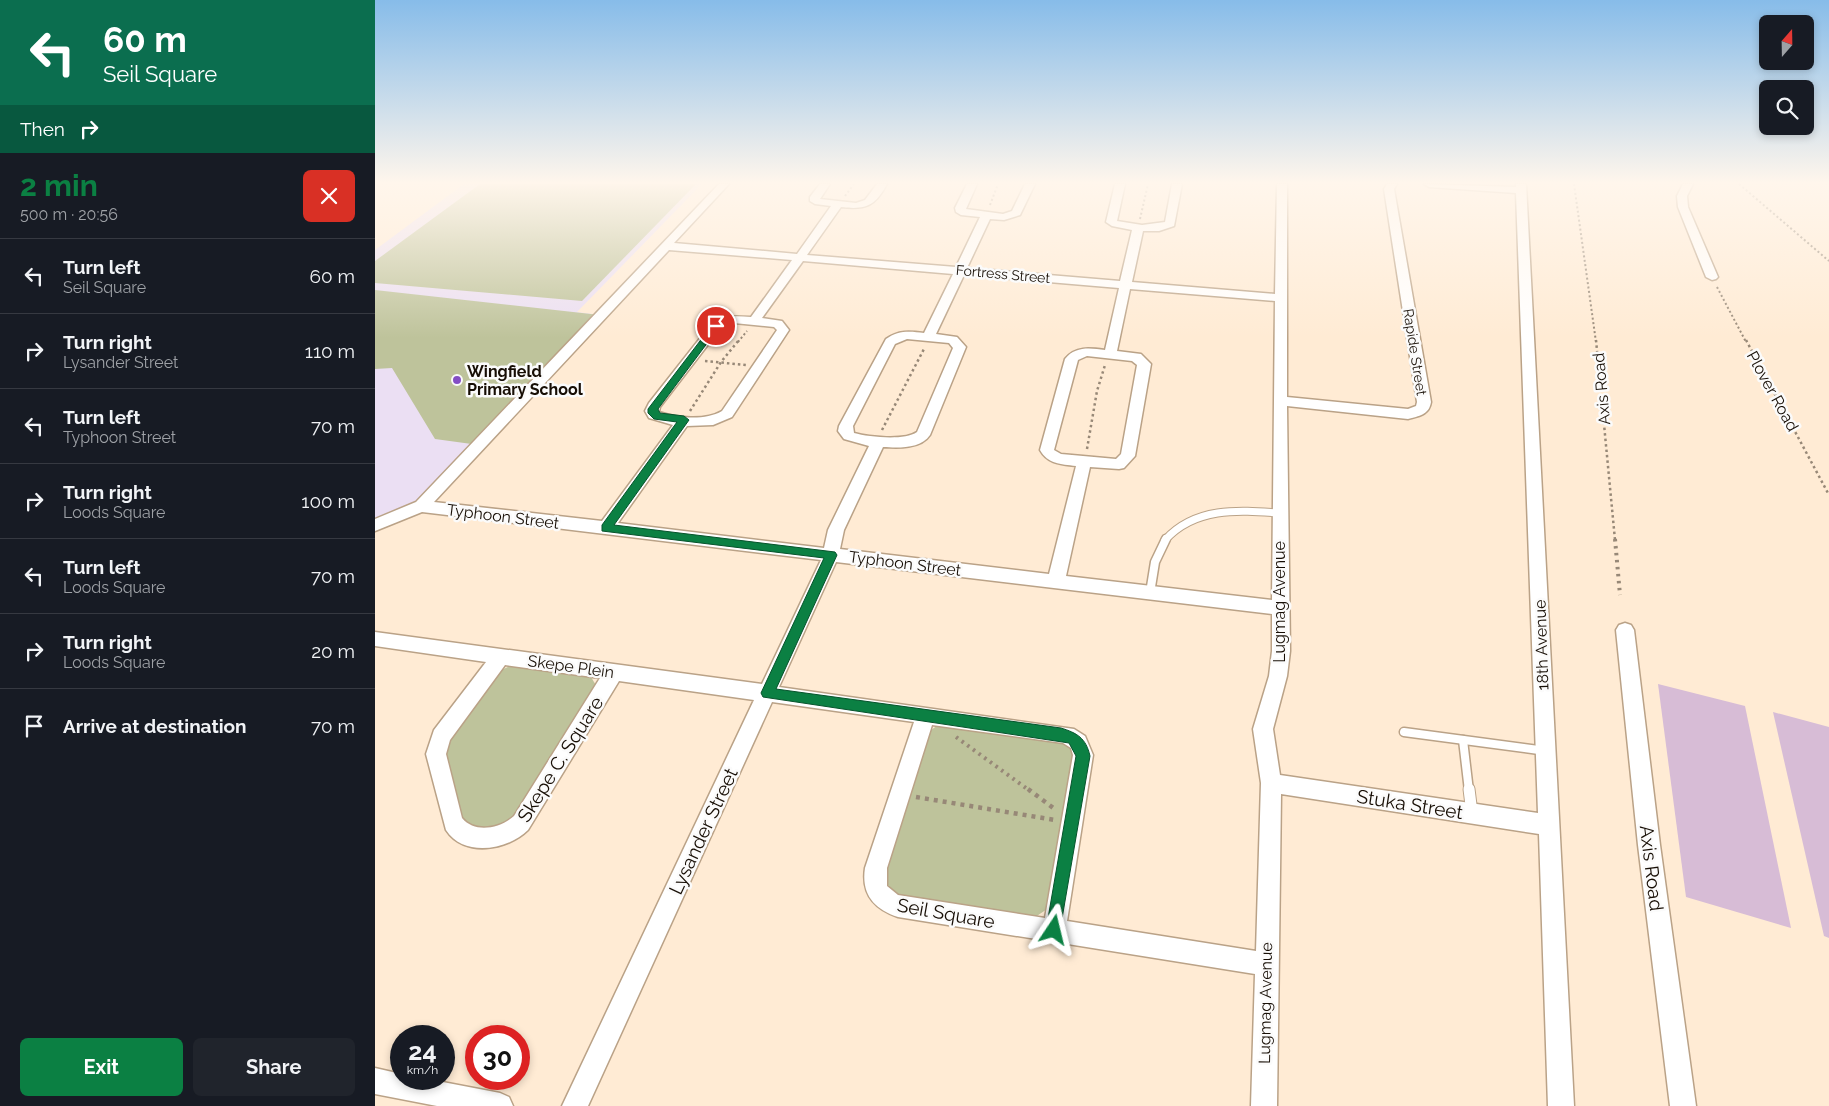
<!DOCTYPE html>
<html lang="en">
<head>
<meta charset="utf-8">
<style>
  body { margin:0; font-family:Raleway,sans-serif; background:#20242c; color:#f1f3f6; height:100vh; display:flex; flex-direction:column; font-size:19px; white-space:nowrap }
  * { box-sizing:border-box; margin:0 }
  p { font-size:16px; color:#9ea1a6 }
  .icon { flex:none; width:28px; height:28px; fill:none; stroke:currentColor; stroke-width:2; stroke-linecap:round; stroke-linejoin:round }
  .map { position:relative; flex:1; overflow:hidden }
  .details { display:flex; flex-direction:column; background:#171b24; width:375px }
  .details>* { flex:none }
  .hud { background:#0b6e4f; color:#fff; overflow:hidden }
  .needle { width:32px; rotate:20deg }
  .controls { position:absolute; left:1384px; top:15px; display:grid; gap:10px }
  .controls a { display:grid; place-items:center; width:55px; height:55px; border-radius:8px; background:#171b24; box-shadow:0 2px 8px #0003; font-size:25px }
  .speed { position:absolute; left:15px; top:1025px; display:flex; gap:10px; font-size:25px; font-weight:700; text-align:center }
  .speed>* { display:grid; place-content:center; width:65px; height:65px; border-radius:50%; background:#171b24; box-shadow:0 2px 8px #0003; line-height:1 }
  .speed small { font-size:12px; font-weight:400 }
  .speed .limit { border:8px solid #d22; background:#fff; color:#111 }
  .pin { position:absolute; display:grid; place-items:center; width:42px; height:42px; color:#fff; margin:-21px; border:2px solid #fff; border-radius:50%; box-shadow:0 1px 5px #0007 }
  .me { position:absolute; width:55px; margin:-28px; rotate:10deg; stroke-linejoin:round; filter:drop-shadow(0 0 4px #0008) }
  .turn { display:flex; align-items:center; gap:18px; height:105px; padding:0 20px; font-size:22px }
  .turn .icon { width:65px; height:65px; stroke-width:2.5 }
  .turn b { display:block; font-size:35px; line-height:42px }
  .then { display:flex; align-items:center; height:48px; padding:0 20px; background:#0003; gap:10px; font-size:19px }
  .round { display:grid; place-items:center; flex:none; width:52px; height:52px; border-radius:8px; background:#20242c }
  .headline { display:flex; align-items:center; justify-content:space-between; height:85px; padding:0 20px }
  h1 { font-size:30px; font-weight:700; line-height:38px; color:#0b8043 }
  .button { display:flex; gap:10px; margin-top:auto; padding:10px 20px }
  .button a { flex:1; height:58px; border-radius:8px; background:#0b8043; color:#fff; font-size:20px; font-weight:700; line-height:58px; text-align:center }
  .button a+a { background:#20242c; color:#f1f3f6 }
  ul { padding:0; list-style:none }
  li { display:flex; align-items:center; gap:15px; height:75px; padding:0 20px; border-top:1px solid #363941 }
  li div { flex:1 }
  li b { display:block; font-size:19px }
  li em { font-style:normal }
  main { display:flex; flex:1; min-height:0 }
  .map>svg:first-child { display:block }
  .education { fill:#ebdff3 }
  .green { fill:#bec39b }
  .building { fill:#d7bcd6 }
  .lines { fill:none; stroke-linecap:round; stroke-linejoin:round }
  .lane-far2-casing { stroke:#baa287; stroke-width:9 }
  .lane-far1-casing { stroke:#baa287; stroke-width:11 }
  .lane-casing { stroke:#baa287; stroke-width:13 }
  .street-casing { stroke:#baa287; stroke-width:3 }
  .path-far3 { stroke:#978877; stroke-width:2; stroke-dasharray:2 2.5; stroke-linecap:butt }
  .path-far2 { stroke:#978877; stroke-width:2.5; stroke-dasharray:2.5 3; stroke-linecap:butt }
  .path-far1 { stroke:#978877; stroke-width:4; stroke-dasharray:2.5 4.5; stroke-linecap:butt }
  .path { stroke:#978877; stroke-width:4.5; stroke-dasharray:4 5; stroke-linecap:butt }
  .lane-far2 { stroke:#fff; stroke-width:7 }
  .lane-far1 { stroke:#fff; stroke-width:8 }
  .lane { stroke:#fff; stroke-width:11 }
  .street { fill:#fff; fill-rule:evenodd }
  .route { fill:#0b8043; stroke:#07532c }
  .poi-dot { fill:#844ec5; stroke:#fbfbfb; stroke-width:2 }
  .labels { text-anchor:middle; stroke-width:5; stroke-linejoin:round; paint-order:stroke }
  .far-street-label { font-size:14px; fill:#170e05; stroke:#fbfbfb }
  .poi-label { font-size:16px; font-weight:bold; fill:#170e05; stroke:#fbfbfb; text-anchor:start }
  .street-label { font-size:16px; fill:#170e05; stroke:#fbfbfb }
  .near-street-label { font-size:19px; fill:#170e05; stroke:#fbfbfb }
</style>
</head>
<body>
<main>
<section class="details">
<div class="hud">
<div class="turn"><svg class="icon" aria-label="left" viewBox="0 0 24 24"><path d="M17 20v-9H6M10 6l-5 5 5 5"/></svg><div><b>60 m</b>Seil Square</div></div>
<div class="then">Then<svg class="icon" aria-label="right" viewBox="0 0 24 24"><path d="M7 20v-9h11M14 6l5 5-5 5"/></svg></div>
</div>
<div class="headline"><div><h1>2 min</h1><p>500 m · 20:56</p></div><a class="round" style="background:#d93025;color:#fff"><svg class="icon" aria-label="close" viewBox="0 0 24 24"><path d="M6 6l12 12M18 6L6 18"/></svg></a></div>
<ul>
<li><svg class="icon" aria-label="left" viewBox="0 0 24 24"><path d="M17 20v-9H6M10 6l-5 5 5 5"/></svg><div><b>Turn left</b><p>Seil Square</p></div><em>60 m</em></li>
<li><svg class="icon" aria-label="right" viewBox="0 0 24 24"><path d="M7 20v-9h11M14 6l5 5-5 5"/></svg><div><b>Turn right</b><p>Lysander Street</p></div><em>110 m</em></li>
<li><svg class="icon" aria-label="left" viewBox="0 0 24 24"><path d="M17 20v-9H6M10 6l-5 5 5 5"/></svg><div><b>Turn left</b><p>Typhoon Street</p></div><em>70 m</em></li>
<li><svg class="icon" aria-label="right" viewBox="0 0 24 24"><path d="M7 20v-9h11M14 6l5 5-5 5"/></svg><div><b>Turn right</b><p>Loods Square</p></div><em>100 m</em></li>
<li><svg class="icon" aria-label="left" viewBox="0 0 24 24"><path d="M17 20v-9H6M10 6l-5 5 5 5"/></svg><div><b>Turn left</b><p>Loods Square</p></div><em>70 m</em></li>
<li><svg class="icon" aria-label="right" viewBox="0 0 24 24"><path d="M7 20v-9h11M14 6l5 5-5 5"/></svg><div><b>Turn right</b><p>Loods Square</p></div><em>20 m</em></li>
<li><svg class="icon" aria-label="arrive" viewBox="0 0 24 24"><path d="M6 21V4h12l-3 4 3 4H6"/></svg><div><b>Arrive at destination</b></div><em>70 m</em></li>
</ul>
<div class="button"><a>Exit</a><a>Share</a></div>
</section>
<div class="map">
<svg width="1454" height="1106" viewBox="0 0 1454 1106">
  <rect width="100%" height="100%" fill="#ffebd4"/>
  <path class="education" d="M 89,184 L 327,184 L 202,312 L 225,315 L 46,506 L 0,525 L 0,250 Z"/>
  <g class="green">
    <path d="M 105,184 L 321,184 L 207,301 L 0,283 L 0,261 Z"/>
    <path d="M 0,290 L 225,315 L 104,445 L 60,439 L 17,368 L 0,369 Z"/>
    <path d="M 135,666 L 216,677 L 222,687 L 144,814 L 118,830 L 96,827 L 88,821 L 85,814 L 69,748 L 122,672 Z"/>
    <path d="M 563,725 L 692,743 L 700,753 L 672,909 L 659,918 L 525,898 L 517,894 L 508,880 L 552,733 Z"/>
  </g>
  <g class="building">
    <path d="M 1283,684 L 1370,706 L 1416,928 L 1311,897 Z"/>
    <path d="M 1398,712 L 1454,727 L 1454,938 L 1449,936 Z"/>
  </g>
  <g class="lines">
    <defs>
      <path id="lane-far2" d="M 790,540 C 820,507 862,510 904,513"/>
      <g id="lane-far1">
        <path d="M 775,593 L 780,562 L 791,539"/>
        <path d="M 1029,732 L 1171,751"/>
        <path d="M 1088,740 L 1094,791"/>
      </g>
      <path id="lane" d="M 1094,789 L 1097,813"/>
      <g id="street">
        <path d="M 344,184 L 354,184 L 299,243 L 422,254 L 456,206 L 440,204 L 435,201 L 435,197 L 445,184 L 455,184 L 445,199 L 481,203 L 490,200 L 502,184 L 512,184 C 500,206 491,210 466,207 L 432,255 L 581,267 L 605,217 L 586,215 L 581,212 L 580,208 L 592,184 L 602,184 L 591,209 L 628,214 L 637,211 L 650,184 L 660,184 L 645,215 L 629,220 L 615,219 L 592,268 L 745,281 L 757,230 L 737,226 L 731,222 L 740,184 L 750,184 L 742,221 L 767,225 L 790,222 L 797,184 L 807,184 L 799,226 L 784,231 L 768,231 L 757,282 L 900,294 L 902,184 L 912,184 L 912,397 L 1033,409 L 1041,406 L 1042,402 L 1009,189 L 1012,184 L 1022,184 L 1019,189 L 1056,402 C 1054,415 1044,416 1033,419 L 912,406 L 915,651 L 912,676 L 898,729 L 905,775 L 1163,813 L 1141,193 L 1054,187 L 1049,184 L 1141,187 L 1141,184 L 1151,184 L 1199,1106 L 1173,1106 L 1164,834 L 906,794 L 902,1106 L 876,1106 L 880,974 L 523,917 C 499,909 486,894 490,868 L 539,722 L 397,702 L 213,1106 L 187,1106 L 379,700 L 244,681 L 153,830 C 133,850 89,858 71,830 L 51,754 L 59,730 L 111,662 L 0,646 L 0,632 L 387,684 L 446,560 L 47,512 L 0,531 L 0,519 L 41,502 ZM 294,250 L 417,260 L 376,317 C 361,316 349,315 337,323 L 274,403 L 270,411 L 274,418 L 298,425 L 227,521 L 59,502 ZM 428,261 L 578,274 L 549,333 C 535,331 523,330 511,339 L 464,426 L 463,431 L 469,439 L 494,446 L 453,530 L 449,548 L 243,523 L 312,426 L 338,425 L 357,417 L 414,330 L 407,321 L 387,318 ZM 589,275 L 744,288 L 730,350 C 715,348 700,346 690,359 L 665,450 C 673,464 685,464 701,466 L 674,574 L 465,549 L 469,530 L 508,447 C 523,448 546,449 555,435 L 591,347 L 582,337 L 561,334 ZM 755,289 L 900,301 L 897,600 L 691,576 L 715,467 L 744,469 L 749,468 L 760,456 L 776,364 L 766,354 L 742,351 ZM 359,323 L 399,327 L 402,330 L 347,411 C 330,421 302,418 284,412 L 285,407 L 345,329 ZM 532,339 L 574,343 L 578,348 L 542,432 C 529,441 494,437 479,433 L 478,426 L 520,344 ZM 712,356 L 757,361 L 762,365 L 746,454 L 741,459 L 686,454 L 679,450 L 703,360 ZM 461,562 L 897,614 L 897,651 L 894,676 L 878,729 L 886,783 L 881,951 L 692,921 L 718,755 L 710,736 L 699,729 L 404,687 ZM 130,665 L 225,678 L 139,816 C 126,828 100,834 87,818 L 71,754 L 75,740 ZM 557,725 L 688,743 L 696,748 L 698,755 L 670,918 L 523,895 L 512,886 L 512,868 Z"/>
        <path d="M 1308,184 L 1318,184 L 1312,196 L 1313,207 L 1343,277 L 1341,279 L 1337,280 L 1331,277 L 1303,207 L 1302,196 Z"/>
        <path d="M 1250,623 L 1256,625 L 1259,630 L 1285,845 L 1321,1106 L 1295,1106 L 1263,845 L 1241,630 L 1244,625 Z"/>
        <path d="M 0,1068 L 26,1074 L 26,1079 L 52,1079 L 125,1093 L 134,1097 L 138,1106 L 62,1106 L 0,1094 Z"/>
      </g>
    </defs>
    <use href="#lane-far2" class="lane-far2-casing"/>
    <use href="#lane-far1" class="lane-far1-casing"/>
    <use href="#lane" class="lane-casing"/>
    <use href="#street" class="street-casing"/>
    <g class="path-far3">
      <path d="M 1199,184 L 1221,342"/>
      <path d="M 1364,184 L 1454,261"/>
      <path d="M 470,196 L 479,184"/>
      <path d="M 615,205 L 623,184"/>
      <path d="M 765,219 L 773,184"/>
      <path d="M 1342,287 L 1371,342"/>
      <path d="M 363,342 L 372,331"/>
    </g>
    <g class="path-far2">
      <path d="M 1221,340 L 1240,540"/>
      <path d="M 1371,340 L 1454,495"/>
      <path d="M 330,361 L 371,365"/>
      <path d="M 315,411 L 346,362 L 364,340"/>
      <path d="M 507,430 L 550,347"/>
      <path d="M 712,449 L 722,391 L 730,365"/>
    </g>
    <g class="path-far1">
      <path d="M 1240,539 L 1245,595"/>
      <path d="M 581,737 L 655,791"/>
    </g>
    <g class="path">
      <path d="M 653,789 L 681,810"/>
      <path d="M 541,797 L 680,820"/>
    </g>
    <use href="#lane-far2" class="lane-far2"/>
    <use href="#lane-far1" class="lane-far1"/>
    <use href="#lane" class="lane"/>
    <use href="#street" class="street"/>
  </g>
  <linearGradient id="sky" x2="0" y2="1"><stop stop-color="#87bce9"/><stop offset="0.54" stop-color="#fff6ec"/><stop offset="1" stop-color="#fff6ec" stop-opacity="0"/></linearGradient>
  <rect width="1454" height="338" fill="url(#sky)"/>
  <path class="route" d="M 338,324 L 345,326 L 283,409 L 285,413 L 309,416 L 314,420 L 239,525 L 460,552 L 462,555 L 401,689 L 686,728 C 702,733 711,738 715,756 L 684,936 L 679,938 L 673,936 L 671,930 L 701,756 L 694,743 L 388,697 L 386,693 L 449,558 L 227,531 L 227,525 L 302,422 L 279,419 L 273,413 L 273,409 Z"/>
  <circle class="poi-dot" cx="82" cy="380" r="5"/>
  <g class="labels">
    <g class="far-street-label">
      <text transform="translate(628 274) rotate(5)" y="5">Fortress Street</text>
      <text transform="translate(1040 352) rotate(81)" y="5">Rapide Street</text>
    </g>
    <g class="poi-label">
      <text x="92" y="377">Wingfield<tspan x="92" dy="18">Primary School</tspan></text>
    </g>
    <g class="street-label">
      <text transform="translate(1226 389) rotate(-95)" y="6">Axis Road</text>
      <text transform="translate(1398 391) rotate(61)" y="6">Plover Road</text>
      <text transform="translate(128 516) rotate(7)" y="6">Typhoon Street</text>
      <text transform="translate(530 563) rotate(7)" y="6">Typhoon Street</text>
      <text transform="translate(904 602) rotate(-90)" y="6">Lugmag Avenue</text>
      <text transform="translate(1166 645) rotate(-92)" y="6">18th Avenue</text>
      <text transform="translate(196 666) rotate(8)" y="6">Skepe Plein</text>
      <text transform="translate(890 1003) rotate(-89)" y="6">Lugmag Avenue</text>
    </g>
    <g class="near-street-label">
      <text transform="translate(185 759) rotate(-58)" y="7">Skepe C. Square</text>
      <text transform="translate(1035 804) rotate(9)" y="7">Stuka Street</text>
      <text transform="translate(328 831) rotate(-65)" y="7">Lysander Street</text>
      <text transform="translate(1277 868) rotate(83)" y="7">Axis Road</text>
      <text transform="translate(571 913) rotate(10)" y="7">Seil Square</text>
    </g>
  </g>
</svg>
<div class="controls">
<a><svg class="needle" viewBox="-14 -14 28 28"><path d="M0-13l5 13h-10z" fill="#e53935"/><path d="M0 13l5-13h-10z" fill="#9ea1a6"/></svg></a>
<a><svg class="icon" aria-label="search" viewBox="0 0 24 24"><circle cx="10" cy="10" r="6"/><path d="M15 15l6 6"/></svg></a>
</div>
<div class="speed"><div>24<small>km/h</small></div><div class="limit">30</div></div>
<div class="pin" style="left:341px;top:326px;background:#d93025"><svg class="icon" aria-label="arrive" viewBox="0 0 24 24"><path d="M6 21V4h12l-3 4 3 4H6"/></svg></div>
<svg class="me" style="left:679px;top:930px" viewBox="-20 -20 40 40"><path d="M0-17L14 15 0 8-14 15z" fill="#0b8043" stroke="#fff" stroke-width="4"/></svg>
</div>
</main>
</body>
</html>
